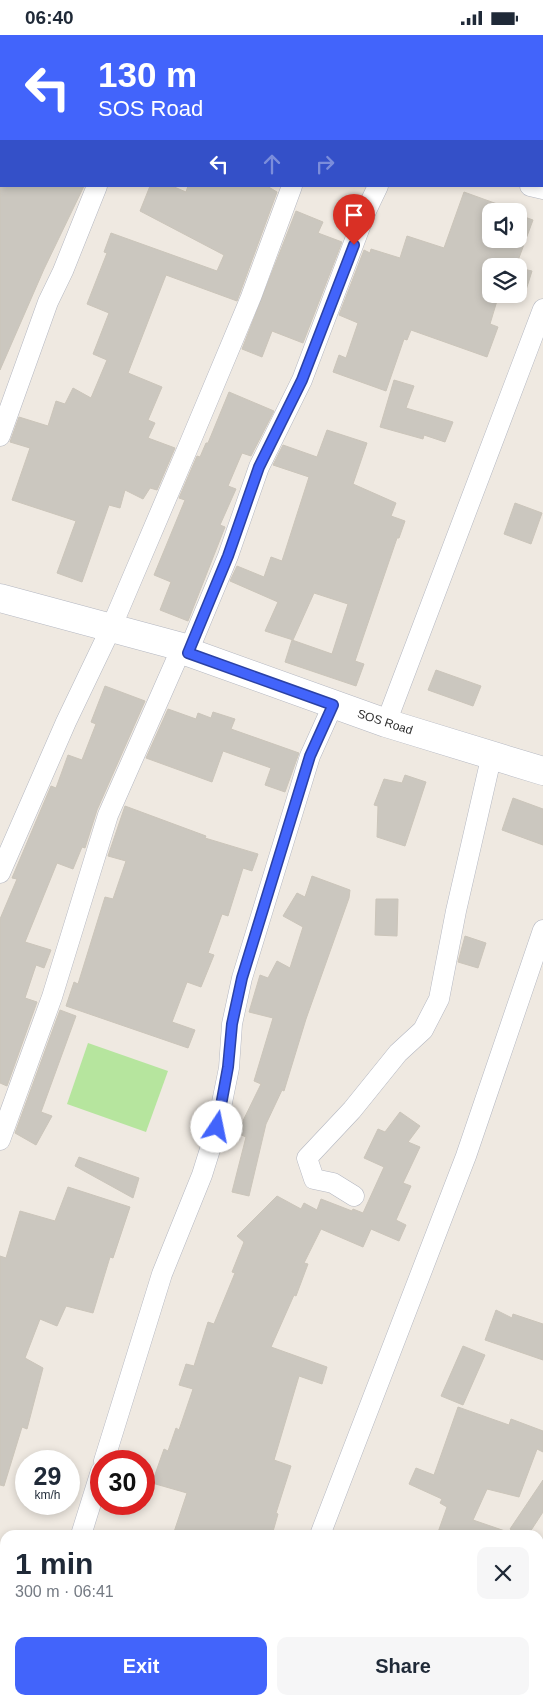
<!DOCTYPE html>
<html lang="en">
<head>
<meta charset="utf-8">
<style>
  body { margin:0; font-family:Helvetica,sans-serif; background:#f6f6f7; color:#1f2937; height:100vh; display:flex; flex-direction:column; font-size:19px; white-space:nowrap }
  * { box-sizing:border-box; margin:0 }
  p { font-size:16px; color:#747a83 }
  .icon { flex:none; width:28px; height:28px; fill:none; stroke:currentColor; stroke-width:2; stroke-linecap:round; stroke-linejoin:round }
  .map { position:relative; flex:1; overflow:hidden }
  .details { position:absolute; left:0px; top:1495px; width:544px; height:175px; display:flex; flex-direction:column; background:#fff; border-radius:15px 15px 0 0; box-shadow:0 2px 8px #0003 }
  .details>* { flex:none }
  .guide { position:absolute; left:0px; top:0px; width:544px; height:152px; box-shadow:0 2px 8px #0003; background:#4264fb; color:#fff; overflow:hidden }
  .buttons { position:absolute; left:482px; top:168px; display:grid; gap:10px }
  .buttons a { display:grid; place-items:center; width:45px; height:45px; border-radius:10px; background:#fff; box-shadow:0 2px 8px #0003; font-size:25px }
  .speed { position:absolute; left:15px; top:1415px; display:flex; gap:10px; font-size:25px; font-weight:700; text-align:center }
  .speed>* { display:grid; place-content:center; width:65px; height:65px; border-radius:50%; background:#fff; box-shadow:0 2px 8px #0003; line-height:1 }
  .speed small { font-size:12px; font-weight:400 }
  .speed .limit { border:8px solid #d22; background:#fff; color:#111 }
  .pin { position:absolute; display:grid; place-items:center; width:42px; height:42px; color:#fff; margin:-51px -21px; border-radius:50% 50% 50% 0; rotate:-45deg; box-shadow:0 0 5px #0007 }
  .pin .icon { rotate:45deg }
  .me { position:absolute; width:55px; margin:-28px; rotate:11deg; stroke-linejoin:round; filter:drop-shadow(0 0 4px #0008) }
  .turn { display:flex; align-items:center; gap:18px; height:105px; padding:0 15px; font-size:22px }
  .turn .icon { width:65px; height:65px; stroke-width:2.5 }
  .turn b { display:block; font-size:35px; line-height:42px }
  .lanes { display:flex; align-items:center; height:48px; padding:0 15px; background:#0003; justify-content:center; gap:25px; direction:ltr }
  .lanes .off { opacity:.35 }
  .round { display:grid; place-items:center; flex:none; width:52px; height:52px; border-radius:10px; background:#f6f6f7 }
  .overview { display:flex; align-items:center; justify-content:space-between; height:85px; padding:0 15px }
  h1 { font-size:30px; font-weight:700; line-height:38px }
  .cta { display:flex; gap:10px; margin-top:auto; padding:10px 15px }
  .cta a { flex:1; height:58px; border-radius:10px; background:#4264fb; color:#fff; font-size:20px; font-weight:700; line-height:58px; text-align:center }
  .cta a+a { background:#f6f6f7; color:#1f2937 }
  .status { display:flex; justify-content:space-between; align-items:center; height:35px; padding:0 25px; background:#fff; direction:ltr }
  .status svg { height:14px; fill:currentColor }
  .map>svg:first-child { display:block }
  .green { fill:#b6e59e }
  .building { fill:#cbc7bf; stroke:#cbc5ba }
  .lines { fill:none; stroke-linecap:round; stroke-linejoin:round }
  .street-casing { stroke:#b4b7c1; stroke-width:21 }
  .secondary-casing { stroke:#b4b7c1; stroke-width:29 }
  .street { stroke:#fff; stroke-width:20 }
  .secondary { stroke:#fff; stroke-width:28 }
  .route-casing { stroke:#2b41a3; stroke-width:12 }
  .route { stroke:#4264fb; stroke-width:9 }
  .labels { text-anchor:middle; stroke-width:4.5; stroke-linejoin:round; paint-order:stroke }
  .street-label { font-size:12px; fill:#2e2e2e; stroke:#fff }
</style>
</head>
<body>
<div class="status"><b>06:40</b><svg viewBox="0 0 49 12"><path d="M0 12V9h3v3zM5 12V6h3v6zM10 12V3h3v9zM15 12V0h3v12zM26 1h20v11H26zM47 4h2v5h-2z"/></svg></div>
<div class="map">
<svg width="543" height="1670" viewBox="0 0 543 1670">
  <rect width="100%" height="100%" fill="#efe9e1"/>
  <path class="green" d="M 88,1008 L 168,1036 L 146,1097 L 67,1069 Z"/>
  <g class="building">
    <path d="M 0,151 L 84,151 L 44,234 L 0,335 Z"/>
    <path d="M 150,151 L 172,151 L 186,157 L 188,151 L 267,151 L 277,157 L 237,266 L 166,240 L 128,338 L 162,352 L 148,385 L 155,388 L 148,403 L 175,413 L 157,455 L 150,453 L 143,464 L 125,455 L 120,473 L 109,470 L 82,547 L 57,538 L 76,486 L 12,465 L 30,413 L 10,407 L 19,382 L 48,391 L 56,366 L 65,369 L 73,353 L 91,363 L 107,325 L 93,319 L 109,278 L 87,269 L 107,218 L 104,217 L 111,198 L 217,236 L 224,220 L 140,176 Z"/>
    <path d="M 464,157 L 500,170 L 499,173 L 509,176 L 491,176 L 491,204 L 519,204 L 519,180 L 533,185 L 516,231 L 491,231 L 491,259 L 499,259 L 490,289 L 498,292 L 487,322 L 411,295 L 407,305 L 404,304 L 386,356 L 333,337 L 339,320 L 346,323 L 358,288 L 339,280 L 364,215 L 370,218 L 371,214 L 400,223 L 407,201 L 444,213 Z"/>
    <path d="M 296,176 L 323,187 L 318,198 L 342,207 L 303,308 L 272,296 L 262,322 L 242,314 Z"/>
    <path d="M 519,233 L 532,236 L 526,255 L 519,253 Z"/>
    <path d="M 394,345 L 414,351 L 406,373 L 453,387 L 445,407 L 424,400 L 423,404 L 380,392 Z"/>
    <path d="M 229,357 L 274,376 L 251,421 L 242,418 L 228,451 L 236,454 L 220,490 L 225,492 L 188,586 L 160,575 L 171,547 L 154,540 L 185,465 L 179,463 L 197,421 L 200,422 L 206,408 L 208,408 Z"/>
    <path d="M 327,395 L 367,408 L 353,449 L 396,468 L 391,481 L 405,486 L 399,503 L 397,503 L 355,626 L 364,629 L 356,651 L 285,627 L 292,605 L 332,619 L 348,569 L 314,558 L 293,605 L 265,596 L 278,567 L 230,546 L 237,531 L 264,542 L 271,522 L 282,526 L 309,442 L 273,430 L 283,410 L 317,422 Z"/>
    <path d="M 515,468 L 542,478 L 531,509 L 504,499 Z"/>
    <path d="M 436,635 L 481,651 L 473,671 L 428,655 Z"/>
    <path d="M 105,651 L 145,666 L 97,775 L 85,813 L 82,812 L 73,834 L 57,828 L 25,907 L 51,915 L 44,933 L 36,930 L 25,963 L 37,967 L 7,1051 L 0,1048 L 0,884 L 17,844 L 12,843 L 51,751 L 56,753 L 68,720 L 82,725 L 96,689 L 91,687 Z"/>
    <path d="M 168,674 L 196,684 L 198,678 L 211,683 L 213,677 L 235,684 L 231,694 L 299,718 L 285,757 L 265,750 L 271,733 L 223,716 L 212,747 L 146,723 Z"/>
    <path d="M 405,740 L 426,747 L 405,811 L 377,802 L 378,771 L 374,770 L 384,744 L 402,748 Z"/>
    <path d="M 513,763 L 543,774 L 543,810 L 502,795 Z"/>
    <path d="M 125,771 L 206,801 L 205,803 L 258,819 L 252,836 L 243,833 L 228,881 L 222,879 L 208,918 L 214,920 L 201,952 L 187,947 L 172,987 L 195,995 L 188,1013 L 66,971 L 74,947 L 78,949 L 105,862 L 113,864 L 126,826 L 108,821 Z"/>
    <path d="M 312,841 L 350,855 L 349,863 L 306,984 L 284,1056 L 282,1055 L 266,1089 L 249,1161 L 232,1157 L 246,1102 L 237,1098 L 261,1049 L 254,1046 L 273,983 L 249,977 L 260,940 L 268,943 L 277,926 L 290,933 L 303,892 L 283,881 L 297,858 L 305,862 Z"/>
    <path d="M 376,864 L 398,864 L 397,901 L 375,900 Z"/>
    <path d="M 465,901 L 486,908 L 478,933 L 458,927 Z"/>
    <path d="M 60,975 L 76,981 L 41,1077 L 52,1081 L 36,1110 L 15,1098 Z"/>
    <path d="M 400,1077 L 420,1091 L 408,1107 L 420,1112 L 403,1148 L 411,1151 L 396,1185 L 406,1190 L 399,1206 L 371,1194 L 363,1212 L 321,1194 L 304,1228 L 308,1229 L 296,1261 L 294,1260 L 271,1312 L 327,1332 L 322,1349 L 299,1341 L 274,1425 L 291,1431 L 276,1478 L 278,1479 L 272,1500 L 173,1500 L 187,1458 L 152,1448 L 164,1414 L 168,1416 L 176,1393 L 179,1395 L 193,1354 L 179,1350 L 186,1329 L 194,1331 L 208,1287 L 214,1289 L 235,1238 L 232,1237 L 244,1207 L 237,1201 L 277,1161 L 301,1174 L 304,1168 L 317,1175 L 321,1164 L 352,1176 L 353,1174 L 363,1178 L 384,1132 L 364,1123 L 378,1094 L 385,1097 Z"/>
    <path d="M 79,1122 L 139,1143 L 133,1163 L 75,1131 Z"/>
    <path d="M 68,1152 L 130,1172 L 113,1223 L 110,1222 L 93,1278 L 66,1271 L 57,1291 L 40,1284 L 25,1323 L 43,1333 L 27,1394 L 22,1392 L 4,1451 L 0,1450 L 0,1221 L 6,1223 L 20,1176 L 55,1186 Z"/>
    <path d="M 496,1275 L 512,1283 L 513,1279 L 543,1289 L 543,1325 L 485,1305 Z"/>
    <path d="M 463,1311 L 485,1320 L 463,1370 L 441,1361 Z"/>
    <path d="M 458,1372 L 509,1390 L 511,1384 L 543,1396 L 543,1417 L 537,1414 L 519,1462 L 487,1454 L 473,1485 L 508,1497 L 508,1500 L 437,1500 L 447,1472 L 440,1468 L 442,1464 L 409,1449 L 416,1433 L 434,1440 Z"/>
    <path d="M 543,1445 L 543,1477 L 528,1500 L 519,1500 L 510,1494 Z"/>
  </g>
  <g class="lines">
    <defs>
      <g id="street">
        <path d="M 38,1 L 38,0"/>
        <path d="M 171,1 L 171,0"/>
        <path d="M 442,1 L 442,0"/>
        <path d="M 0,14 L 1,15"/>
        <path d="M 0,90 L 1,87"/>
        <path d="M 530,151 L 543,154"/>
        <path d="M 0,401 L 48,267 L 63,236 L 97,151"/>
        <path d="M 188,617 L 228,521 L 259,432 L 302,345 L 366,176 L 378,151"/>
        <path d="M 386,688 L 543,274"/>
        <path d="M 0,838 L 66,687 L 111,593 L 189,410 L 251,262 L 292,151"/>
        <path d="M 0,1105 L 52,962 L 108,780 L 182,612"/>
        <path d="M 354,1161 L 333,1148 L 314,1144 L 307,1123 L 352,1075 L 398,1018 L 423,995 L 439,964 L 456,876 L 492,719"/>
        <path d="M 104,1426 L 162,1239 L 202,1140 L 217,1092 L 229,1033 L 232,989 L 242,943 L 310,721 L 333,670"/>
        <path d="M 81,1500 L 101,1436"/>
        <path d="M 320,1500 L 466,1121 L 543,895"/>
        <path d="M 0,1631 L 5,1632"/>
        <path d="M 539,1647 L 543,1635"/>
        <path d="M 109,1665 L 125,1670"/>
        <path d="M 16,1670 L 18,1665"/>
        <path d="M 253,1670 L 255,1665"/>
        <path d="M 530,1670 L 532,1665"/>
      </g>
      <path id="secondary" d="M 0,563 L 182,612 L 188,617 L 386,688 L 543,736"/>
    </defs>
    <use href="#street" class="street-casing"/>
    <use href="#secondary" class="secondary-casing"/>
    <use href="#street" class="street"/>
    <use href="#secondary" class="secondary"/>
  </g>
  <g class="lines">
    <defs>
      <path id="route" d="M 217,1092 L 228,1032 L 232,989 L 242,943 L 310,721 L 333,670 L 188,618 L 228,521 L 259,432 L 302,345 L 354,210"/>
    </defs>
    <use href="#route" class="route-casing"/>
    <use href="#route" class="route"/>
  </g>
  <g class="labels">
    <g class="street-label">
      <text transform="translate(385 687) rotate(18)" y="4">SOS Road</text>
    </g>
  </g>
</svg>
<div class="buttons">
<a><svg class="icon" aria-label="sound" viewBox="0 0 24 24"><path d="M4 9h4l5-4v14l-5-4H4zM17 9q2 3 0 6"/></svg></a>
<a><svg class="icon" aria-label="layers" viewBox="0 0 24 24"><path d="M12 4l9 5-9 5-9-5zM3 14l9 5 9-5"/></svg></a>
</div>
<div class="speed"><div>29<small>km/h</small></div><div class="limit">30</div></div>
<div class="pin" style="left:354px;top:210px;background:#d93025"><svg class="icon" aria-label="arrive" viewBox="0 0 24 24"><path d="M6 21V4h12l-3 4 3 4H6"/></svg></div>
<svg class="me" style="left:217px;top:1092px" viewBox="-20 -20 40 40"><circle r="19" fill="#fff"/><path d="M0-13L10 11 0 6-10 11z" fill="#4264fb"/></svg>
<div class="guide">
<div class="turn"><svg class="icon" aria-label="left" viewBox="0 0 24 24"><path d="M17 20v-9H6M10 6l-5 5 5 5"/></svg><div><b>130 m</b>SOS Road</div></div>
<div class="lanes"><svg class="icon" aria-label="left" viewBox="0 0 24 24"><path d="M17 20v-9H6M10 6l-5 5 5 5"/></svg><svg class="icon off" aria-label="ahead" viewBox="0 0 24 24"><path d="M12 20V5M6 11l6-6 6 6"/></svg><svg class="icon off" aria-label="right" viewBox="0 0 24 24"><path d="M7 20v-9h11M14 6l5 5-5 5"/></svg></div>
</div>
<section class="details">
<div class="overview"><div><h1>1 min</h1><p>300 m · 06:41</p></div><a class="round"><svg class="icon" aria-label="close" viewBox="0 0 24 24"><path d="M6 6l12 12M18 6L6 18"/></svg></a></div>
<div class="cta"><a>Exit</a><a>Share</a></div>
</section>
</div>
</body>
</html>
